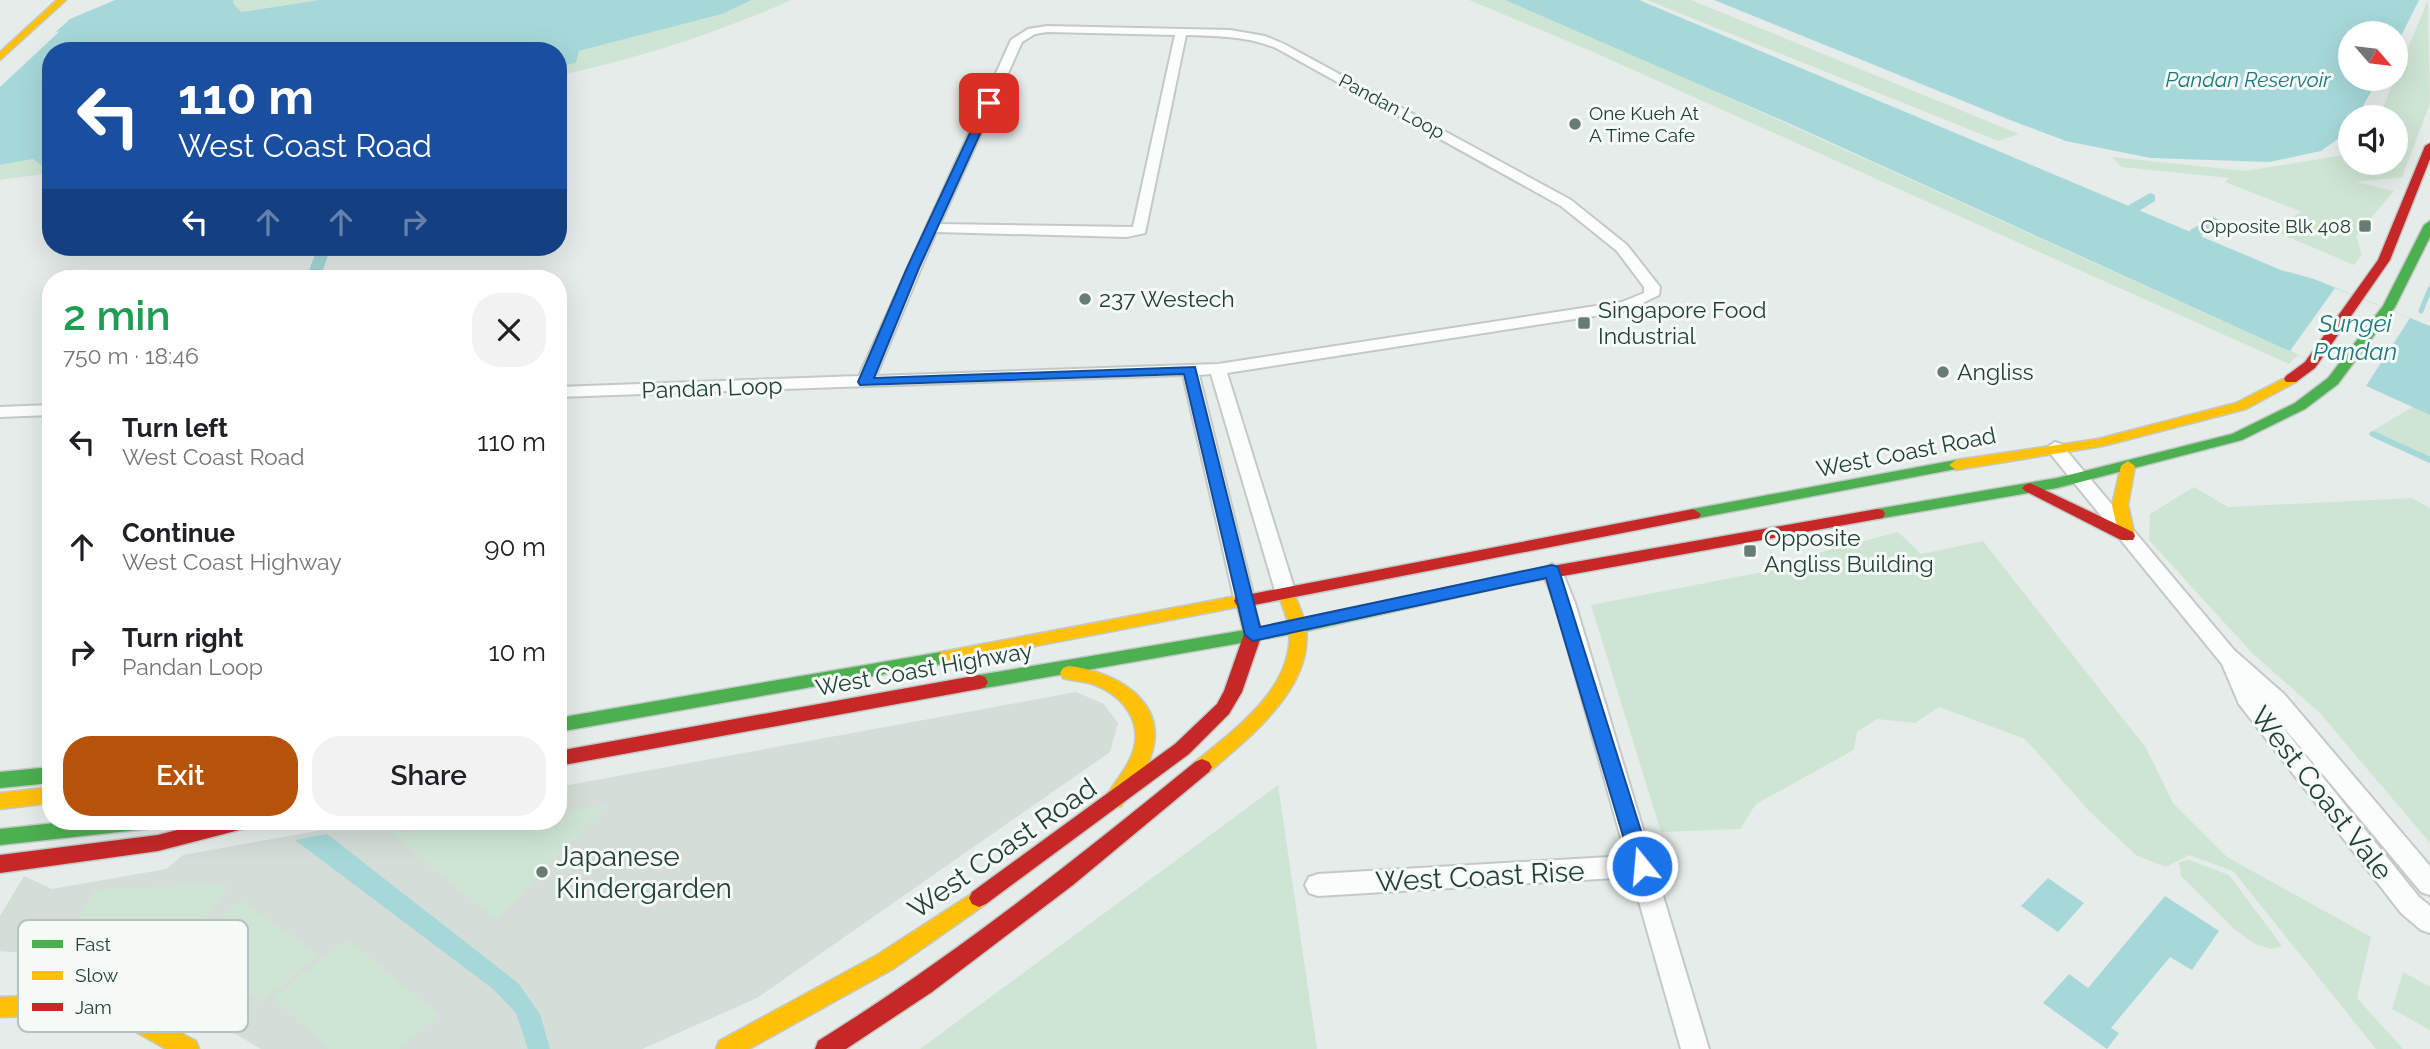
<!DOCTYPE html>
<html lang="en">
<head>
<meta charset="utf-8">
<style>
  body { margin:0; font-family:Raleway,sans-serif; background:#f2f2f2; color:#202124; height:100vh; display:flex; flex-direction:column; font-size:26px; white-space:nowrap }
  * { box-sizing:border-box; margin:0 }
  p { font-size:23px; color:#757577 }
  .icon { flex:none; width:38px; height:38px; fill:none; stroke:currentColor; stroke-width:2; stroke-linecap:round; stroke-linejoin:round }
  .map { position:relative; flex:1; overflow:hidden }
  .sheet { position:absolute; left:42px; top:270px; width:525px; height:560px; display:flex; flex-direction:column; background:#fff; border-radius:28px; box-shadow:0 7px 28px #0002 }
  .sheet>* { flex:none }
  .hud { position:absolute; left:42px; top:42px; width:525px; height:214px; border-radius:28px; box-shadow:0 7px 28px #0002; background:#1a4fa0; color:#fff; overflow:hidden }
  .needle { width:46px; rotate:118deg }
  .buttons { position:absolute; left:2338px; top:21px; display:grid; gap:14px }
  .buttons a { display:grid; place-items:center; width:70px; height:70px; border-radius:50%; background:#fff; box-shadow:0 7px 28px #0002; font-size:35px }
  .pin { position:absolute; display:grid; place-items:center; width:60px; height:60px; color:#fff; margin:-30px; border-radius:14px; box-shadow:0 4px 10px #0006 }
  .me { position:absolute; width:77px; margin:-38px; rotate:343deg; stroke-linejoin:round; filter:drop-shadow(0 0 5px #0008) }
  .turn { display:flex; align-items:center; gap:24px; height:147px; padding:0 21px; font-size:32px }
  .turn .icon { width:91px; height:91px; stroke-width:2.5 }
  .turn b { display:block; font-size:49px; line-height:60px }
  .lanes { display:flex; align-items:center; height:66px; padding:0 21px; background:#0003; justify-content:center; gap:35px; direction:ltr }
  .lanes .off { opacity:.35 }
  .round { display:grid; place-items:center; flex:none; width:74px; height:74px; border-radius:28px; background:#f2f2f2 }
  .overview { display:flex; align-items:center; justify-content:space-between; height:119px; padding:0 21px }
  h1 { font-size:42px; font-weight:600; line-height:52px; color:#1e9e55 }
  .primary-button { display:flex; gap:14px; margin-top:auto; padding:14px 21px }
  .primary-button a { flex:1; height:80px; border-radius:28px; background:#b45309; color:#fff; font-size:28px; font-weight:600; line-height:80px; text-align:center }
  .primary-button a+a { background:#f2f2f2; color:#202124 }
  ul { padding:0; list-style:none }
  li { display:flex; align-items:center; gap:21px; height:105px; padding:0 21px }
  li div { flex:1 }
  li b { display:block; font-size:26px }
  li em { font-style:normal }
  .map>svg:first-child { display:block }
  .built { fill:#d4ddd8 }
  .green { fill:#cfe5d4 }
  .water { fill:#a6d8da }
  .pier { fill:#e6ece9 }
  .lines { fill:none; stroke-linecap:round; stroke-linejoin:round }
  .stream-far1 { stroke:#a6d8da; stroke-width:5 }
  .stream { stroke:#a6d8da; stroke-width:6 }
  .canal { fill:#a6d8da; fill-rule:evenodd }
  .street-casing { stroke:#c3c9c6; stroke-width:4 }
  .fast-casing { stroke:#c2c9c6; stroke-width:3 }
  .slow-casing { stroke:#c2c9c6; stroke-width:3 }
  .jam-casing { stroke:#c2c9c6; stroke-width:3 }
  .street { fill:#fbfcfc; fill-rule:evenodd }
  .fast { fill:#4caf50; fill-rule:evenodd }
  .slow { fill:#ffc107; fill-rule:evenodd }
  .jam { fill:#c62828; fill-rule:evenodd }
  .route { fill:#1a73e8; stroke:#114b97; stroke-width:2 }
  .poi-dot { fill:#677c75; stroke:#f5faf7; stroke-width:2.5 }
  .labels { text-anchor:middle; stroke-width:6; stroke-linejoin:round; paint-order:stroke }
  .far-street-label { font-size:19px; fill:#224036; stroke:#f5faf7 }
  .far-poi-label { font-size:19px; fill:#224036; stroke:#f5faf7; text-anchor:start }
  .far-water-label { font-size:21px; font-style:italic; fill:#1a777f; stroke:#f5faf7 }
  .poi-label { font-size:23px; fill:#224036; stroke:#f5faf7; text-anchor:start }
  .street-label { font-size:23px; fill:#224036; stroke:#f5faf7 }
  .water-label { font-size:24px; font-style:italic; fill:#1a777f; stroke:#f5faf7 }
  .near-street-label { font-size:28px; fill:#224036; stroke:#f5faf7 }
  .near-poi-label { font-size:28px; fill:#224036; stroke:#f5faf7; text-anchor:start }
  .key { fill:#f5faf7; stroke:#b6c2bd; stroke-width:2 }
  .key-label { font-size:19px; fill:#224036 }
</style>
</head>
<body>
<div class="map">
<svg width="2430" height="1049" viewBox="0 0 2430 1049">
  <rect width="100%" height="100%" fill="#e6ece9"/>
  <path class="built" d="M 1076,692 L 1104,704 L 1118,723 L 1110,752 L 757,998 L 642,1049 L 261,1049 L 107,960 L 0,951 L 0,916 L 24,876 L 52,889 L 166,869 L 183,855 L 372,821 L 558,821 L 558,787 Z"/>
  <g class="green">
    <path d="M 234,0 L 319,0 L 240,12 L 233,3 Z"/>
    <path d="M 752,0 L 791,0 C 716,34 638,58 558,76 L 558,67 L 576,63 L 579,51 L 722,14 Z"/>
    <path d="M 1469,0 L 1505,0 L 1586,33 L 2298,355 L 2289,364 L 1591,51 Z"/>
    <path d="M 1647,0 L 1691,0 L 2019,134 L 1998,141 Z"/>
    <path d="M 2428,0 L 2430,104 L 2402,177 L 2356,182 L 2394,191 L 2356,236 L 2362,255 L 2354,265 L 2269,229 L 2302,212 L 2225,182 L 2229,178 L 2121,167 L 2112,157 L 2246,171 L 2350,154 L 2350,163 L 2396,163 L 2396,117 L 2379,117 Z"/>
    <path d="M 33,159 L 44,167 L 51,165 L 51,173 L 0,180 L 0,165 Z"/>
    <path d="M 2413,407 L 2430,415 L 2430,463 L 2367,434 Z"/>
    <path d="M 2194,487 L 2228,507 L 2412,498 L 2430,508 L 2430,843 L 2319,712 L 2252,653 L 2149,540 L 2150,514 Z"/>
    <path d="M 1898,532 L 1921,554 L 1983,541 L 2146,748 L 2173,803 L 2227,857 L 2371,937 L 2357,998 L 2403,1049 L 2376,1049 L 2233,871 L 2189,855 L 2166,867 L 2136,855 L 2090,812 L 2025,739 L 1939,707 L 1915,723 L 1877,719 L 1857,732 L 1854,750 L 1756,804 L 1740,829 L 1661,832 L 1591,605 L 1773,570 L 1799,558 Z"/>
    <path d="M 1278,785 L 1317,1049 L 920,1049 Z"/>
    <path d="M 608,805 L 496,919 L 389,833 L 488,821 L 558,821 L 558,812 Z"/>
    <path d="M 2189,860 L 2229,875 L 2282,946 L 2271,949 L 2255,944 L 2234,929 L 2181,876 L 2179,862 Z"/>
    <path d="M 230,884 L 187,943 L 241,901 L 318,954 L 262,1002 L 184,945 L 61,949 L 95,890 Z"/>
    <path d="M 348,939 L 439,1015 L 400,1049 L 329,1049 L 273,998 Z"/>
    <path d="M 2403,972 L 2430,987 L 2430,1030 L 2392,1009 Z"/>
  </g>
  <g class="water">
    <path d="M 115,0 L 234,0 L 233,3 L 241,12 L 319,0 L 752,0 L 722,14 L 579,51 L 576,63 L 558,67 L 558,51 L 51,51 L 51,165 L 44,167 L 33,159 L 0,165 L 0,49 L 49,38 L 70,19 Z"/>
    <path d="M 1505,0 L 1639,0 L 2281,270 L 2314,279 L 2430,326 L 2430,415 L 1786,122 Z"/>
    <path d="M 1714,0 L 2419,0 L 2396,46 L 2396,33 L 2350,33 L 2350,79 L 2378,79 L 2357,117 L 2350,117 L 2350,130 L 2321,151 L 2269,162 L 2151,158 L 2066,141 L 2010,120 Z"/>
    <path d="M 318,247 L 331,247 L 320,278 L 306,278 Z"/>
    <path d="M 327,834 L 518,983 L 540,1014 L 550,1049 L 528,1049 L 516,1013 L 493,989 L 295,840 Z"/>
    <path d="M 2048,878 L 2084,903 L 2058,932 L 2021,906 Z"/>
    <path d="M 2165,896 L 2219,931 L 2192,970 L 2170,957 L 2111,1028 L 2119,1033 L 2107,1049 L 2043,1003 L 2069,974 L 2088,988 Z"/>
  </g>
  <g class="pier">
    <path d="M 60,31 L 0,87 L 0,45 L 11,45 Z"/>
    <path d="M 2335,288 L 2410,318 L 2366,386 L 2290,351 Z"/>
  </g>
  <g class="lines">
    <path class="stream-far1" d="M 2421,311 L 2430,289"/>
    <path class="stream" d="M 2373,434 L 2430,460"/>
    <g class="canal">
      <path d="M 2150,193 L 2155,195 L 2155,201 L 2139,211 L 2129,211 L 2129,205 Z"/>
      <path d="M 2214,217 L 2222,222 C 2215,230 2201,239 2190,236 L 2190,230 Z"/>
    </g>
    <defs>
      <g id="street">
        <path d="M 1047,26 L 1230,30 L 1265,36 L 1284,44 L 1571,200 L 1627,245 L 1660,287 L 1659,295 L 1626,311 L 1227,373 L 1296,594 L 1293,599 L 1279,599 L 1276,594 L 1211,374 L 1199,375 L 1255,602 L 1252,607 L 1238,607 L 1235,602 L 1183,375 L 558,397 L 558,387 L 859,376 L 1011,40 L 1028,29 ZM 1047,32 L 1175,35 L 1133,227 L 940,224 L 1022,42 L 1035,34 ZM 1186,35 C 1217,36 1247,36 1276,48 L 1561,206 L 1617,251 L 1644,287 L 1644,293 L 1622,302 L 1218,364 L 876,376 L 936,232 L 1127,237 L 1145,233 Z"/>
        <path d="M 51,405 L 51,415 L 0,417 L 0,407 Z"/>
        <path d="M 2055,442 L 2061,444 L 2234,650 L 2284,694 L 2430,866 L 2430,895 L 2421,892 L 2260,699 L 2419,897 L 2430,906 L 2430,933 L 2421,930 L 2401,913 L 2239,704 L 2222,664 L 2049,452 L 2046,448 Z"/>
        <path d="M 1552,564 L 1562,571 L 1575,603 L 1709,1049 L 1681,1049 L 1632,877 L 1318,896 L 1309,893 L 1305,885 L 1309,877 L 1318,874 L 1626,856 L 1555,603 L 1542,571 Z"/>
      </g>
      <g id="fast">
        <path d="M 2430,221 L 2430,237 L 2395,307 L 2338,384 L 2305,409 L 2242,440 L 2057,488 L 1877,519 L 1869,514 L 1877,509 L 2057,478 L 2232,434 L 2295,403 L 2328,378 L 2383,306 L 2424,225 Z"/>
        <path d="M 1956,460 L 1963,465 L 1961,468 L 1693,519 L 1685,514 L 1693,509 Z"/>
        <path d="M 1519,572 L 1525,574 L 1527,578 L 1525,582 L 1298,633 L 979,689 L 973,687 L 970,682 L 973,677 L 979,675 L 1298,621 Z"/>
        <path d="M 947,651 L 953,652 L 956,657 L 953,662 L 558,732 L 558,718 Z"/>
        <path d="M 51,767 L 51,783 L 0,788 L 0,772 Z"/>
        <path d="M 74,821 L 157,821 L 154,827 L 147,829 L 0,845 L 0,829 Z"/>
      </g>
      <g id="slow">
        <path d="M 57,0 L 66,0 L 0,60 L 0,52 Z"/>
        <path d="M 2291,375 L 2298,379 L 2296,382 L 2246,409 L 2103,446 L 1956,470 L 1949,465 L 1956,460 L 2098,439 L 2236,403 Z"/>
        <path d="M 2128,461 L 2135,466 L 2128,505 L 2135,536 L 2127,541 L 2119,536 L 2112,505 L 2121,466 Z"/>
        <path d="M 1286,588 L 1292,590 L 1294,594 C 1299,606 1305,617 1306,630 C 1313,688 1248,739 1209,772 L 1202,775 L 1195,772 L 1192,767 L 1195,762 C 1234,730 1295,687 1289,630 C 1288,617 1282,606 1278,594 L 1280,590 Z"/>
        <path d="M 1242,595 L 1248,597 L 1250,601 L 1248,605 L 947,663 L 941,662 L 938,657 L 941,652 L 947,651 Z"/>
        <path d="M 1069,666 C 1112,671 1165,698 1153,749 C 1148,770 1133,789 1121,806 L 1114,808 L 1107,806 L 1104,800 C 1111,787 1121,776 1128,763 C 1147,729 1128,698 1095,685 C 1084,681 1073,681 1063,678 L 1060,673 L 1063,668 Z"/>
        <path d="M 51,787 L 51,803 L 0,809 L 0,793 Z"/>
        <path d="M 979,889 L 986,892 L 989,898 L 986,904 L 893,969 L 749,1049 L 716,1049 L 719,1041 L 877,955 Z"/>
        <path d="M 62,995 L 120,1001 L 196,1041 L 199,1049 L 166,1049 L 117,1021 L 62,1015 L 0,1017 L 0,997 Z"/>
      </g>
      <g id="jam">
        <path d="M 2430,143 L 2430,159 L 2390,260 L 2315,368 L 2296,382 L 2286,382 L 2284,379 L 2286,376 L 2305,362 L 2378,260 L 2425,146 Z"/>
        <path d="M 2030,483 L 2133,532 L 2135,536 L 2133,540 L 2121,540 L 2025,491 L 2022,488 L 2025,485 Z"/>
        <path d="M 1693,509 L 1701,514 L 1699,518 L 1254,605 L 1262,634 L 1242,692 L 1229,714 L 1189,754 L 986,904 L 979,907 L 972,904 L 969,898 L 972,892 L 1175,744 L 1217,704 L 1224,691 L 1244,634 L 1237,606 L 1234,601 L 1236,597 Z"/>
        <path d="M 1877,509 L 1883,510 L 1885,514 L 1883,518 L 1519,584 L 1511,578 L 1519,572 Z"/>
        <path d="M 979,675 L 985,677 L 988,682 L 985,687 L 979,689 L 558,766 L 558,751 Z"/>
        <path d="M 1202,759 L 1209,762 L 1212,767 L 1209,772 L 1073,885 L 932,992 L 846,1049 L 815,1049 L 818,1041 C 951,958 1074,861 1195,762 Z"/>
        <path d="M 212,821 L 253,821 L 250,827 L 243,829 L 158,851 L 0,873 L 0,855 L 158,835 Z"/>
      </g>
    </defs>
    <use href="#street" class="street-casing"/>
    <use href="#fast" class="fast-casing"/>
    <use href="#slow" class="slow-casing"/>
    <use href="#jam" class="jam-casing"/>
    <use href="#street" class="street"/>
    <use href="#fast" class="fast"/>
    <use href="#slow" class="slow"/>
    <use href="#jam" class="jam"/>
  </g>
  <path class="route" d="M 989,100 L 994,103 L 919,268 L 874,378 L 1195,367 L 1260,627 L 1552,565 L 1558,567 L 1652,866 L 1649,872 L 1642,875 L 1635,872 L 1632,866 L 1546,578 L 1253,641 L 1245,635 L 1184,374 L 860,385 L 858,382 L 907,268 L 984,103 Z"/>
  <g class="poi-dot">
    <circle cx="1575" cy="124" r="7"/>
    <rect x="2358" y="219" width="14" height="14" rx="3.5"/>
    <circle cx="1085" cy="299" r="7"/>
    <rect x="1577" y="316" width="14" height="14" rx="3.5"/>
    <circle cx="1943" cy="372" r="7"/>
    <rect x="1743" y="544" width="14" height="14" rx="3.5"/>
    <circle cx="542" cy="872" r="7"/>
  </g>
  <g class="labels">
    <g class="far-street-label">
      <text transform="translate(1392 106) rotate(28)" y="7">Pandan Loop</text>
    </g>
    <g class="far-poi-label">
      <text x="1589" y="120">One Kueh At<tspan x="1589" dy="22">A Time Cafe</tspan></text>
      <text x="2351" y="233" text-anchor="end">Opposite Blk 408</text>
    </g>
    <g class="far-water-label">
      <text x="2248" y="87">Pandan Reservoir</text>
    </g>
    <g class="poi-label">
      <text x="1099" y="307">237 Westech</text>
      <text x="1598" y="318">Singapore Food<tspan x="1598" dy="26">Industrial</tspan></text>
      <text x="1957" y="380">Angliss</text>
      <text x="1764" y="546">Opposite<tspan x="1764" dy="26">Angliss Building</tspan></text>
    </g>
    <g class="street-label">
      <text transform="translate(712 388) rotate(-2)" y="8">Pandan Loop</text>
      <text transform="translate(1906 452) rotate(-11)" y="8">West Coast Road</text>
      <text transform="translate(924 669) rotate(-10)" y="8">West Coast Highway</text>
    </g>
    <g class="water-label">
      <text x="2355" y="332">Sungei<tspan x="2355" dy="28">Pandan</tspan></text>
    </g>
    <g class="near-street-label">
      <text transform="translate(2322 793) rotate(52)" y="10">West Coast Vale</text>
      <text transform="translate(1002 848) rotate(-35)" y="10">West Coast Road</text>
      <text transform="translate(1480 876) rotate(-3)" y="10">West Coast Rise</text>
    </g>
    <g class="near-poi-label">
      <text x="556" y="866">Japanese<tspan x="556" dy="32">Kindergarden</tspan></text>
    </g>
  </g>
  <rect x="18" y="920" width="230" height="112" rx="10" class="key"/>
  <rect x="32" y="940" width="31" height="8" fill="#4caf50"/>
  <rect x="32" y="971" width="31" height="9" fill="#ffc107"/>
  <rect x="32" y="1003" width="31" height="8" fill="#c62828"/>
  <g class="key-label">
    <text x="75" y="951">Fast</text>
    <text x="75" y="982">Slow</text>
    <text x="75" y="1014">Jam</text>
  </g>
</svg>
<div class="buttons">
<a><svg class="needle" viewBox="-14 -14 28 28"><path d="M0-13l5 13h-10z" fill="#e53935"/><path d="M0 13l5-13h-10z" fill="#757577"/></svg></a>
<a><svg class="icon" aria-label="sound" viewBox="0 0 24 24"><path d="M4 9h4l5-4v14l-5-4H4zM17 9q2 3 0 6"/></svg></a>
</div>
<div class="pin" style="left:989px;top:103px;background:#d93025"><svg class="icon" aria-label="arrive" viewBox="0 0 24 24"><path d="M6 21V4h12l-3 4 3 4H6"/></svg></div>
<svg class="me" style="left:1642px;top:866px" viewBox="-20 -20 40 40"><circle r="17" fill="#1a73e8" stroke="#fff" stroke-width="3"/><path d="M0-11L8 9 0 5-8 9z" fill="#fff"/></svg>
<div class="hud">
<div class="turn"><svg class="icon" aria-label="left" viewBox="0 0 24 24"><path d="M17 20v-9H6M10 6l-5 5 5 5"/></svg><div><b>110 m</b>West Coast Road</div></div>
<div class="lanes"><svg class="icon" aria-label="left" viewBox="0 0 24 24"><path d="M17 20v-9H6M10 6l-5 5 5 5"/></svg><svg class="icon off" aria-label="ahead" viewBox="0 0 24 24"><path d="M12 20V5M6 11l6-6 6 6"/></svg><svg class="icon off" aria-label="ahead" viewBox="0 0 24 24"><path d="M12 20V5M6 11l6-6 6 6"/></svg><svg class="icon off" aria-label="right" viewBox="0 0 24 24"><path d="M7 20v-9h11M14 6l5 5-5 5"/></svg></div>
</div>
<section class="sheet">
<div class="overview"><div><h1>2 min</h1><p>750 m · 18:46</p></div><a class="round"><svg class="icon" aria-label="close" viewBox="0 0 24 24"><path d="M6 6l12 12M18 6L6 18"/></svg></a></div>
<ul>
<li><svg class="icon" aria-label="left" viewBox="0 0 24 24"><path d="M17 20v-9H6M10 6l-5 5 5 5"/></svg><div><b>Turn left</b><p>West Coast Road</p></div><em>110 m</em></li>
<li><svg class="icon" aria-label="ahead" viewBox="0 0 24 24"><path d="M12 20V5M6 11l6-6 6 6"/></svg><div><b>Continue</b><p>West Coast Highway</p></div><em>90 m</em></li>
<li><svg class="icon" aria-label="right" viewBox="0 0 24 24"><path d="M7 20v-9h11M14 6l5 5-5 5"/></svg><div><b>Turn right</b><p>Pandan Loop</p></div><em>10 m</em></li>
</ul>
<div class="primary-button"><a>Exit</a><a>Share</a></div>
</section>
</div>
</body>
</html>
